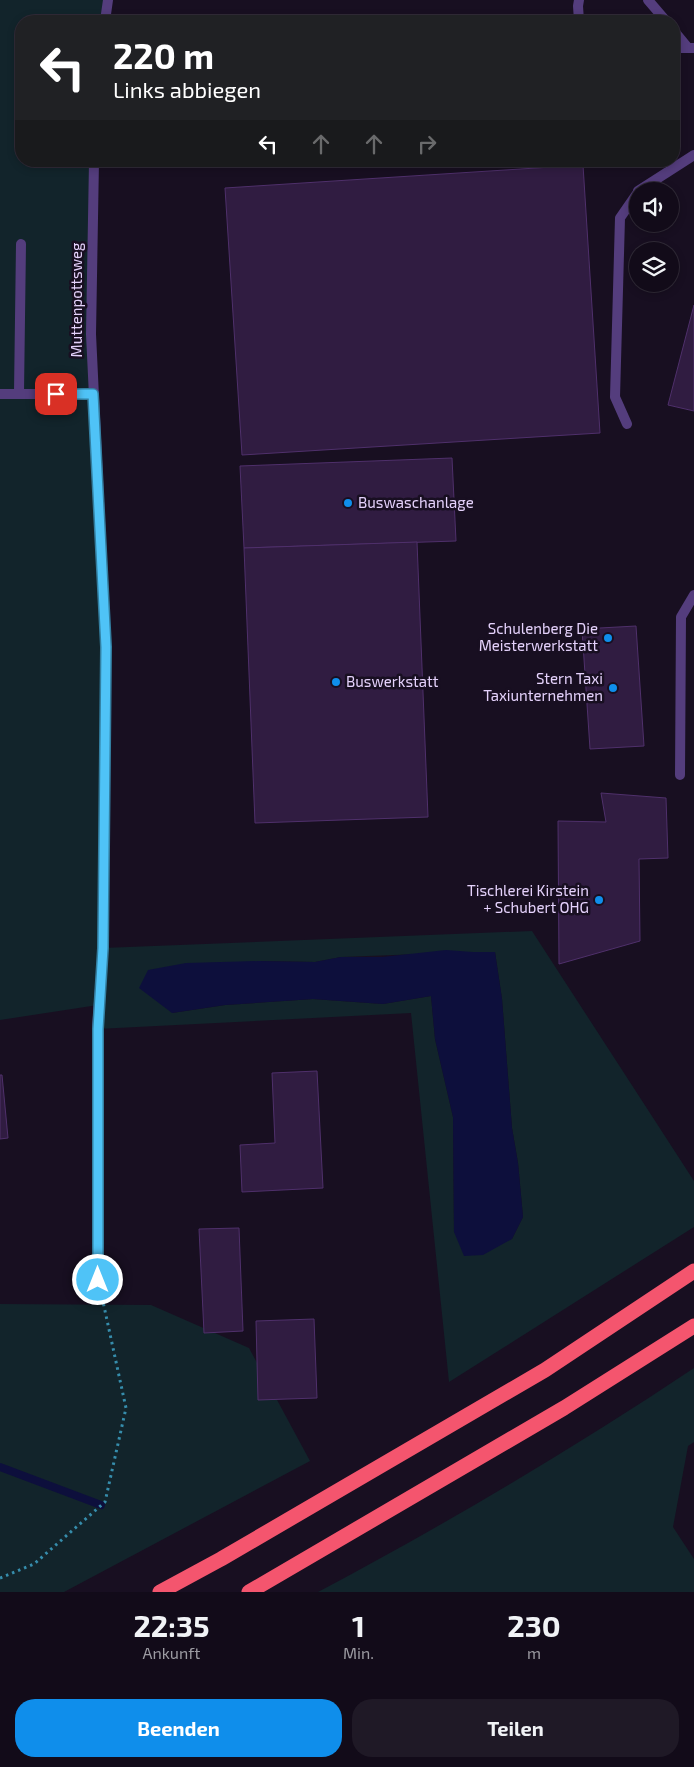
<!DOCTYPE html>
<html lang="de">
<head>
<meta charset="utf-8">
<style>
  body { margin:0; font-family:"Exo 2",sans-serif; background:#1f1926; color:#f1f3f6; height:100vh; display:flex; flex-direction:column; font-size:19px; white-space:nowrap }
  * { box-sizing:border-box; margin:0 }
  p { font-size:16px; color:#9c9ba2 }
  .icon { flex:none; width:28px; height:28px; fill:none; stroke:currentColor; stroke-width:2; stroke-linecap:round; stroke-linejoin:round }
  .map { position:relative; height:1592px; overflow:hidden }
  .sheet { display:flex; flex-direction:column; background:#120b19; flex:1 }
  .sheet>* { flex:none }
  .guide { position:absolute; left:15px; top:15px; width:665px; height:152px; border-radius:20px; box-shadow:0 2px 8px #0003,0 0 0 1px #312b38; background:#202124; color:#fff; overflow:hidden }
  .buttons { position:absolute; left:629px; top:182px; display:grid; gap:10px }
  .buttons a { display:grid; place-items:center; width:50px; height:50px; border-radius:50%; background:#120b19; box-shadow:0 2px 8px #0003,0 0 0 1px #312b38; font-size:25px }
  .pin { position:absolute; display:grid; place-items:center; width:42px; height:42px; color:#fff; margin:-21px; border-radius:10px; box-shadow:0 2px 8px #0006 }
  .me { position:absolute; width:55px; margin:-28px; rotate:0deg; stroke-linejoin:round; filter:drop-shadow(0 0 4px #0008) }
  .turn { display:flex; align-items:center; gap:18px; height:105px; padding:0 15px; font-size:22px }
  .turn .icon { width:65px; height:65px; stroke-width:2.5 }
  .turn b { display:block; font-size:35px; line-height:42px }
  .lanes { display:flex; align-items:center; height:48px; padding:0 15px; background:#0003; justify-content:center; gap:25px; direction:ltr }
  .lanes .off { opacity:.35 }
  .eta { display:flex; justify-content:space-evenly; align-items:center; height:85px; text-align:center }
  .eta b { font-size:30px; font-weight:700; line-height:35px }
  .action { display:flex; gap:10px; margin-top:auto; padding:10px 15px }
  .action a { flex:1; height:58px; border-radius:20px; background:#0f8eeb; color:#fff; font-size:20px; font-weight:700; line-height:58px; text-align:center }
  .action a+a { background:#1f1926; color:#f1f3f6 }
  .map>svg:first-child { display:block }
  .green { fill:#12242b; fill-rule:evenodd }
  .water { fill:#0d0f3c }
  .lines { fill:none; stroke-linecap:round; stroke-linejoin:round }
  .stream { stroke:#0d0f3c; stroke-width:8 }
  .building { fill:#301c41; stroke:#4f306b }
  .path { stroke:#368dac; stroke-width:3; stroke-dasharray:2.5 4; stroke-linecap:butt }
  .lane { stroke:#543d7d; stroke-width:10 }
  .street { stroke:#543d7d; stroke-width:10 }
  .highway { stroke:#f4556e; stroke-width:15 }
  .route-casing { stroke:#337fa1; stroke-width:12 }
  .route { stroke:#4fc3f7; stroke-width:9 }
  .poi-dot { fill:#0f8eeb; stroke:#180f21; stroke-width:2 }
  .labels { text-anchor:middle; stroke-width:5; stroke-linejoin:round; paint-order:stroke }
  .street-label { font-size:15px; fill:#e5d2fc; stroke:#180f21 }
  .poi-label { font-size:15px; fill:#e5d2fc; stroke:#180f21; text-anchor:end }
</style>
</head>
<body>
<div class="map">
<svg width="694" height="1592" viewBox="0 0 694 1592">
  <rect width="100%" height="100%" fill="#180f21"/>
  <g class="green">
    <path d="M 0,0 L 108,0 L 105,21 L 21,21 L 21,161 L 94,161 L 91,334 L 106,647 L 103,948 L 532,931 L 694,1181 L 694,1227 L 449,1382 L 411,1013 L 97,1029 L 98,1005 L 0,1020 ZM 473,952 L 495,952 L 502,999 L 512,1128 L 518,1163 L 523,1217 L 512,1239 L 454,1232 L 453,1117 L 435,1039 L 431,996 L 383,1004 L 313,999 L 225,1005 L 172,1013 L 259,961 L 315,962 L 341,957 Z"/>
    <path d="M 0,1304 L 151,1305 L 249,1348 L 310,1461 L 64,1592 L 0,1592 Z"/>
    <path d="M 694,1368 L 694,1442 L 688,1446 L 673,1527 L 694,1559 L 694,1592 L 318,1592 C 446,1524 573,1449 694,1368 Z"/>
  </g>
  <path class="water" d="M 446,950 L 473,952 L 495,952 L 502,999 L 512,1128 L 518,1163 L 523,1217 L 512,1239 L 483,1255 L 464,1256 L 454,1232 L 453,1117 L 435,1039 L 431,996 L 383,1004 L 313,999 L 225,1005 L 172,1013 L 139,988 L 148,970 L 186,963 L 259,961 L 315,962 L 341,957 L 382,957 Z"/>
  <g class="lines">
    <path class="stream" d="M 0,1467 L 101,1505"/>
  </g>
  <g class="building">
    <rect x="674" y="84" width="2" height="51"/>
    <path d="M 583,165 L 600,433 L 242,455 L 225,188 Z"/>
    <path d="M 694,305 L 694,411 L 668,405 Z"/>
    <path d="M 452,458 L 456,541 L 244,548 L 240,466 Z"/>
    <path d="M 417,542 L 428,817 L 255,823 L 244,548 Z"/>
    <path d="M 636,626 L 644,746 L 590,749 L 582,629 Z"/>
    <path d="M 601,793 L 666,798 L 668,858 L 639,859 L 640,941 L 559,964 L 558,821 L 606,822 Z"/>
    <path d="M 317,1071 L 323,1188 L 242,1192 L 240,1145 L 275,1143 L 272,1073 Z"/>
    <path d="M 0,1075 L 2,1075 L 8,1138 L 0,1139 Z"/>
    <path d="M 239,1228 L 243,1331 L 204,1333 L 199,1229 Z"/>
    <path d="M 314,1319 L 317,1398 L 258,1400 L 256,1321 Z"/>
  </g>
  <g class="lines">
    <path class="path" d="M 0,1578 L 34,1564 L 105,1502 L 126,1408 L 102,1297"/>
    <g class="lane">
      <path d="M 638,191 L 694,155"/>
      <path d="M 19,393 L 21,244"/>
      <path d="M 0,394 L 93,394"/>
      <path d="M 627,424 L 615,397 L 620,218 L 638,192"/>
      <path d="M 680,775 L 681,617 L 694,595"/>
    </g>
    <g class="street">
      <path d="M 648,0 L 666,21"/>
      <path d="M 105,21 L 108,0"/>
      <path d="M 579,21 L 578,6 L 579,0"/>
      <path d="M 674,31 L 688,48"/>
      <path d="M 674,48 L 693,48"/>
      <path d="M 94,161 L 91,334 L 106,647 L 103,948 L 97,1029 L 98,1280"/>
    </g>
    <g class="highway">
      <path d="M 160,1592 L 221,1559 L 545,1370 L 694,1271"/>
      <path d="M 249,1592 L 564,1408 L 694,1326"/>
    </g>
  </g>
  <g class="lines">
    <defs>
      <path id="route" d="M 56,394 L 93,394 L 106,647 L 103,948 L 98,1029 L 98,1280"/>
    </defs>
    <use href="#route" class="route-casing"/>
    <use href="#route" class="route"/>
  </g>
  <g class="poi-dot">
    <circle cx="348" cy="503" r="5"/>
    <circle cx="608" cy="638" r="5"/>
    <circle cx="336" cy="682" r="5"/>
    <circle cx="613" cy="688" r="5"/>
    <circle cx="599" cy="900" r="5"/>
  </g>
  <g class="labels">
    <g class="street-label">
      <text transform="translate(77 300) rotate(-90)" y="5">Muttenpottsweg</text>
    </g>
    <g class="poi-label">
      <text x="358" y="508" text-anchor="start">Buswaschanlage</text>
      <text x="598" y="634">Schulenberg Die<tspan x="598" dy="17">Meisterwerkstatt</tspan></text>
      <text x="603" y="684">Stern Taxi<tspan x="603" dy="17">Taxiunternehmen</tspan></text>
      <text x="346" y="687" text-anchor="start">Buswerkstatt</text>
      <text x="589" y="896">Tischlerei Kirstein<tspan x="589" dy="17">+ Schubert OHG</tspan></text>
    </g>
  </g>
</svg>
<div class="buttons">
<a><svg class="icon" aria-label="sound" viewBox="0 0 24 24"><path d="M4 9h4l5-4v14l-5-4H4zM17 9q2 3 0 6"/></svg></a>
<a><svg class="icon" aria-label="layers" viewBox="0 0 24 24"><path d="M12 4l9 5-9 5-9-5zM3 14l9 5 9-5"/></svg></a>
</div>
<div class="pin" style="left:56px;top:394px;background:#d93025"><svg class="icon" aria-label="arrive" viewBox="0 0 24 24"><path d="M6 21V4h12l-3 4 3 4H6"/></svg></div>
<svg class="me" style="left:98px;top:1280px" viewBox="-20 -20 40 40"><circle r="17" fill="#4fc3f7" stroke="#fff" stroke-width="3"/><path d="M0-11L8 9 0 5-8 9z" fill="#fff"/></svg>
<div class="guide">
<div class="turn"><svg class="icon" aria-label="left" viewBox="0 0 24 24"><path d="M17 20v-9H6M10 6l-5 5 5 5"/></svg><div><b>220 m</b>Links abbiegen</div></div>
<div class="lanes"><svg class="icon" aria-label="left" viewBox="0 0 24 24"><path d="M17 20v-9H6M10 6l-5 5 5 5"/></svg><svg class="icon off" aria-label="ahead" viewBox="0 0 24 24"><path d="M12 20V5M6 11l6-6 6 6"/></svg><svg class="icon off" aria-label="ahead" viewBox="0 0 24 24"><path d="M12 20V5M6 11l6-6 6 6"/></svg><svg class="icon off" aria-label="right" viewBox="0 0 24 24"><path d="M7 20v-9h11M14 6l5 5-5 5"/></svg></div>
</div>
</div>
<section class="sheet">
<div class="eta">
<div><b>22:35</b><p>Ankunft</p></div>
<div><b>1</b><p>Min.</p></div>
<div><b>230</b><p>m</p></div>
</div>
<div class="action"><a>Beenden</a><a>Teilen</a></div>
</section>
</body>
</html>
